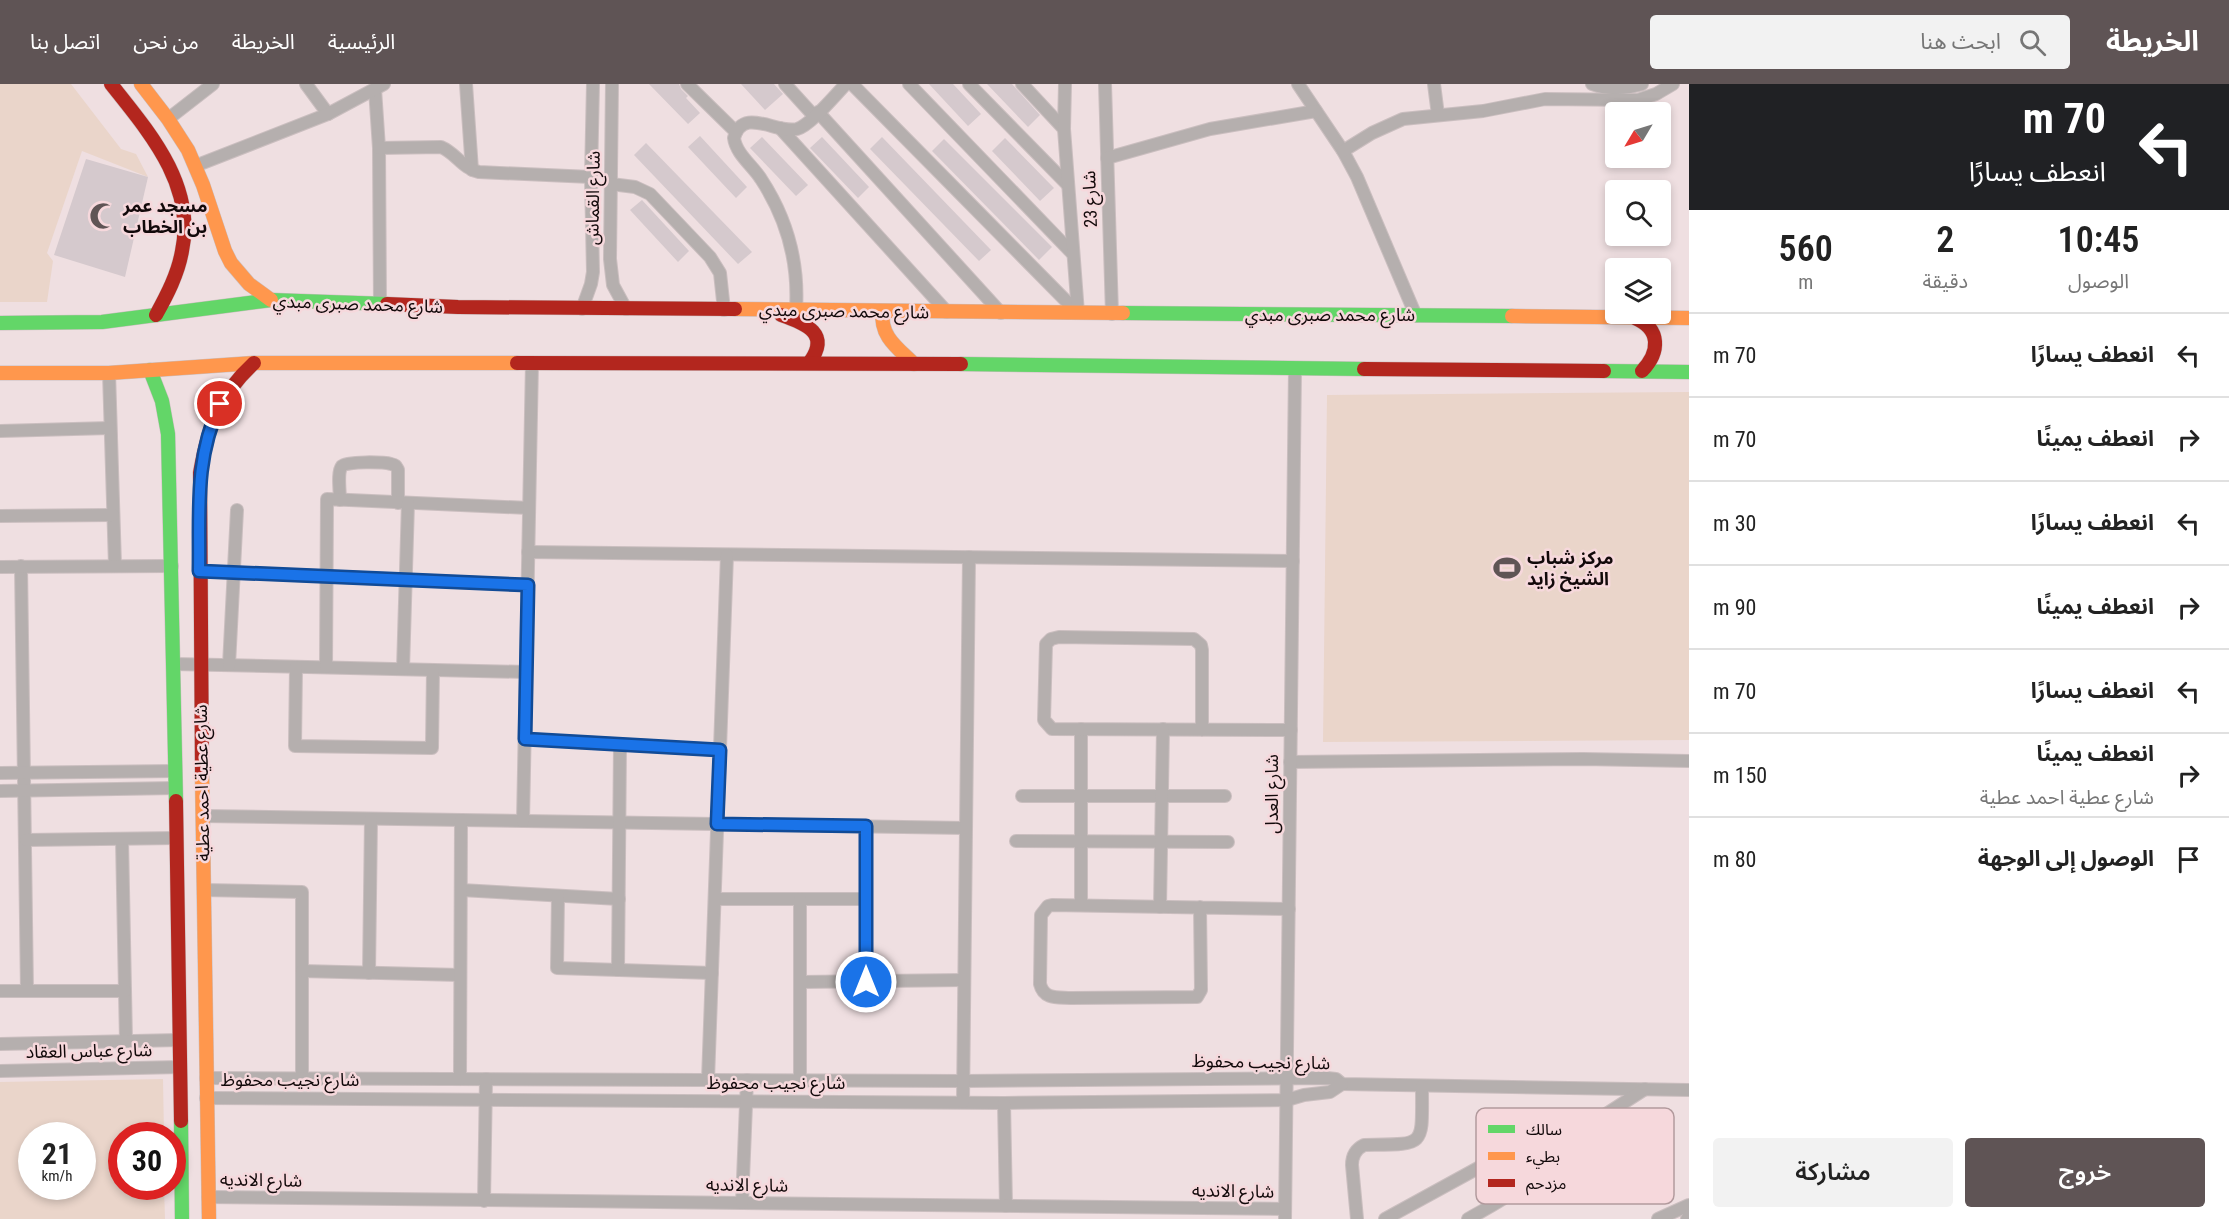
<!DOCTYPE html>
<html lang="ar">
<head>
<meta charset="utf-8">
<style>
  body { margin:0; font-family:"Roboto Condensed","Noto Sans Arabic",sans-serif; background:#f2f2f2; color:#222; direction:rtl; height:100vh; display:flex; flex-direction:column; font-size:22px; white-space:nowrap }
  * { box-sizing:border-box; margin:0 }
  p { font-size:20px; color:#767676 }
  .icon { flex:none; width:33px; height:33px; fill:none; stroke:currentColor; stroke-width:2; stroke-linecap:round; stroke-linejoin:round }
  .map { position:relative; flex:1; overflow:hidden; direction:ltr }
  .drawer { display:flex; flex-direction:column; background:#fff; width:540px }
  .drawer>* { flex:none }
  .banner { background:#202124; color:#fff; overflow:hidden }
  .needle { width:39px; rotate:232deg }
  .buttons { position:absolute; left:1605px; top:18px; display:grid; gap:12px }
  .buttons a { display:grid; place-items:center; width:66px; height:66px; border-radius:6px; background:#fff; box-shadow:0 3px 9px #0003; font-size:30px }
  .speed { position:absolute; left:18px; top:1038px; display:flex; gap:12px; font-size:30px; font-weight:700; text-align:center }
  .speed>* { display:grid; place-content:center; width:78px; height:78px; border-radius:50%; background:#fff; box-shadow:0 3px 9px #0003; line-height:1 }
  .speed small { font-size:15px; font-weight:400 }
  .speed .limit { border:9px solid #d22; background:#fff; color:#111 }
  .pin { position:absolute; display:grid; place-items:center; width:51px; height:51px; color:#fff; margin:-26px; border:3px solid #fff; border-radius:50%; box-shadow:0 2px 6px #0007 }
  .me { position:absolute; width:66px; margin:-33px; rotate:0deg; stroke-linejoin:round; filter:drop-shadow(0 0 4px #0008) }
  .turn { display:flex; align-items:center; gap:21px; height:126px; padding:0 24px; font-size:27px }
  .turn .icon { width:78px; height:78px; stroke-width:2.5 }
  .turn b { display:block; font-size:42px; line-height:51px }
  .eta { display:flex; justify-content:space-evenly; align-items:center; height:102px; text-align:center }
  .eta b { font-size:36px; font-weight:600; line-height:42px }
  .button { display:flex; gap:12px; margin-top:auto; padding:12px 24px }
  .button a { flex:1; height:69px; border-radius:6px; background:#5f5455; color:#fff; font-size:24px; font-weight:600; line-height:69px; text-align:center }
  .button a+a { background:#f2f2f2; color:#222 }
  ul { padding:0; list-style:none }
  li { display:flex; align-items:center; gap:18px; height:84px; padding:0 24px; border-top:2px solid #e0e0e0 }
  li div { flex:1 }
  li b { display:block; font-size:22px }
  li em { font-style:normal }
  header { display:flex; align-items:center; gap:36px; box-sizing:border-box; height:84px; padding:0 30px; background:#5f5455; color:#fff }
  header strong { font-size:28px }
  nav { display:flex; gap:33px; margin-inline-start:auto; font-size:21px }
  .search { width:420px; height:54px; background:#f2f2f2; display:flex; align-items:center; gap:15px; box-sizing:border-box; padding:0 21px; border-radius:6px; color:#767676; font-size:22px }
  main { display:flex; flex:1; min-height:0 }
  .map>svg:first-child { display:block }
  .green { fill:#ead5ca; fill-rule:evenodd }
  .building { fill:#d5c9cd }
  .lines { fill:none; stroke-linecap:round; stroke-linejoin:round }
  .street-casing { stroke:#cabebf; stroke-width:14 }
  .fast-casing { stroke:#cabebf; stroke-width:15 }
  .slow-casing { stroke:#cabebf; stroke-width:15 }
  .jam-casing { stroke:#cabebf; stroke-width:15 }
  .street { stroke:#b5afae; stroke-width:12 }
  .fast { stroke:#63d668; stroke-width:14 }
  .slow { stroke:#ff974d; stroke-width:14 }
  .jam { stroke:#b3261e; stroke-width:14 }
  .route-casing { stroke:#114b97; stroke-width:15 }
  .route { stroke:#1a73e8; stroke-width:10 }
  .labels { text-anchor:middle; stroke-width:5; stroke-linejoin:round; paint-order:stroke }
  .street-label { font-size:18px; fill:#12090a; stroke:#f6d8dc }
  .poi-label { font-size:18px; font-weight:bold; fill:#12090a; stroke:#f6d8dc; text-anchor:start }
  .key { fill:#f6d8dc; stroke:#b29a9d; stroke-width:1.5 }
  .key-label { font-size:16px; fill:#12090a }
</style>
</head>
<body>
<header>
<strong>الخريطة</strong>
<div class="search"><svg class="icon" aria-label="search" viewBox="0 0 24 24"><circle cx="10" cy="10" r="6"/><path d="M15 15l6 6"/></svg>ابحث هنا</div>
<nav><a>الرئيسية</a><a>الخريطة</a><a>من نحن</a><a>اتصل بنا</a></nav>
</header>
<main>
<section class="drawer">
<div class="banner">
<div class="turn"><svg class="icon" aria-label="left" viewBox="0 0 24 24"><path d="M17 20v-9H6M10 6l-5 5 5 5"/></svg><div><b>70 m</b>انعطف يسارًا</div></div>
</div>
<div class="eta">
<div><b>10:45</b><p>الوصول</p></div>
<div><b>2</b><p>دقيقة</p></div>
<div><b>560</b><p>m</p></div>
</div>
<ul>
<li><svg class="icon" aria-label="left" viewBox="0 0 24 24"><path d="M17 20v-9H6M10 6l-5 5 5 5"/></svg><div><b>انعطف يسارًا</b></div><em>70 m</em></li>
<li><svg class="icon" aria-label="right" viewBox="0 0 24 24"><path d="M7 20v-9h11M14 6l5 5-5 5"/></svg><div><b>انعطف يمينًا</b></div><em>70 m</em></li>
<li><svg class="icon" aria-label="left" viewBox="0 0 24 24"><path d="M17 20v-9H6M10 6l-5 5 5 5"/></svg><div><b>انعطف يسارًا</b></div><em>30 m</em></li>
<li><svg class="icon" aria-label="right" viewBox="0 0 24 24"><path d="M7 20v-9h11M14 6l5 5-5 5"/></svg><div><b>انعطف يمينًا</b></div><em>90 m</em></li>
<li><svg class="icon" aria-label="left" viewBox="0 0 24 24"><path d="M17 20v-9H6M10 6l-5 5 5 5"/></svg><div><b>انعطف يسارًا</b></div><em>70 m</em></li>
<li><svg class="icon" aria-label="right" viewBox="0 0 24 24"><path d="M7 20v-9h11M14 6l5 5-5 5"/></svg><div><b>انعطف يمينًا</b><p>شارع عطية احمد عطية</p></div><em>150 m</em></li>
<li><svg class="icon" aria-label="arrive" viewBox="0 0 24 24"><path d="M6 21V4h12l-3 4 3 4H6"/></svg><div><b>الوصول إلى الوجهة</b></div><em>80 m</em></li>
</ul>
<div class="button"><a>خروج</a><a>مشاركة</a></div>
</section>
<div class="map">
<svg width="1689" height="1135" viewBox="0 0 1689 1135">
  <rect width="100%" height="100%" fill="#efdfe1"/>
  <g class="green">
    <path d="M 0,0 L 71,0 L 121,65 L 136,70 L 148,93 L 82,67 L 47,169 L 53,177 L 47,218 L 0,218 Z"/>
    <path d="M 1689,308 L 1689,656 L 1323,658 L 1327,311 Z"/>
    <path d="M 163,995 L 164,1051 L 122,1052 L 122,1102 L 164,1103 L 165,1135 L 0,1135 L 0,998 ZM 32,1052 L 82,1052 L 82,1102 L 32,1102 Z"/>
  </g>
  <g class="building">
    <path d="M 649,0 L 679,0 L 681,5 L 688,12 L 686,14 L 700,29 L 688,40 Z"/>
    <path d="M 741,0 L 774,0 L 783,10 L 765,26 Z"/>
    <path d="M 929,0 L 953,0 L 981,30 L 968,42 Z"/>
    <path d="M 987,0 L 1012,0 L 1040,31 L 1028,43 Z"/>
    <path d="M 700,52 L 747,103 L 736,114 L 688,63 Z"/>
    <path d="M 762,53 L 808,101 L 796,112 L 750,64 Z"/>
    <path d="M 822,53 L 869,103 L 858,114 L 810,64 Z"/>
    <path d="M 882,53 L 991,166 L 979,177 L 870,65 Z"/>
    <path d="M 1005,54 L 1054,104 L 1040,117 L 992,67 Z"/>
    <path d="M 944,55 L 1052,163 L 1039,176 L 932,67 Z"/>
    <path d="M 646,59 L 752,168 L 738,180 L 634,71 Z"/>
    <path d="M 86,75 L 148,93 L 125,193 L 54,171 Z"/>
    <path d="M 642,116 L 689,167 L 678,178 L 630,126 Z"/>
  </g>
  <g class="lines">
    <defs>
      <g id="street">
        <path d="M 306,0 L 328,30"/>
        <path d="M 466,0 L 472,86"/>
        <path d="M 612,0 L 610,175 L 613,201 L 626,225"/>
        <path d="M 687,0 L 736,48"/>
        <path d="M 785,0 L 814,32"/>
        <path d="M 852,0 L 1078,229"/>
        <path d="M 909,0 L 1073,170"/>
        <path d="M 969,0 L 1068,101"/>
        <path d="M 1022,0 L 1064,45"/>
        <path d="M 1065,0 L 1064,45 L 1078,229"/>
        <path d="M 1105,0 L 1112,230"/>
        <path d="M 1298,0 L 1343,67 L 1357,93 L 1416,232"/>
        <path d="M 1434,0 L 1438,31"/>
        <path d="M 1592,0 C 1607,6 1626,5 1642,0"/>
        <path d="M 375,5 L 379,64 L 380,222"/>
        <path d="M 818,28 L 1001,229"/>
        <path d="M 168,35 L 213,0"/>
        <path d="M 780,44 L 947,228"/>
        <path d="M 379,64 L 441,63 C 456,69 463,85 479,88 L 591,93"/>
        <path d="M 1343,67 L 1372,49 L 1403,35 L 1483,27 L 1545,15 L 1638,16 L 1656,10 L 1673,0"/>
        <path d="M 1107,74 L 1210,45 L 1316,27"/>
        <path d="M 195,82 L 328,30 L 384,0"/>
        <path d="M 611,100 L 635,103 L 650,110 L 710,173 L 720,189 L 724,226"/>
        <path d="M 582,225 L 591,200 L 593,188 L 591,93 L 593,0"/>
        <path d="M 796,226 C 799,178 788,136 761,95 C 753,82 736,70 734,54 C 743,22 776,50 797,45 C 811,41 835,11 846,0"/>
        <path d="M 109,289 L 115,481"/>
        <path d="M 0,347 L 110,344"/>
        <path d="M 340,416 C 340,407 337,388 342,382 C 347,377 384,378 391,380 C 396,381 396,382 398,386 L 398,419"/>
        <path d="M 0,432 L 113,431"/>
        <path d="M 528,468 L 1293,477"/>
        <path d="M 21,482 L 27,907"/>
        <path d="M 0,483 L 172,482"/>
        <path d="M 199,487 L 528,501"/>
        <path d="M 174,580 L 526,588"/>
        <path d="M 229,581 L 237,426"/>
        <path d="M 296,583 L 295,662 L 432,664 L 433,586"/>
        <path d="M 326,583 L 327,415 L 529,424"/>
        <path d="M 403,585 L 408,419"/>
        <path d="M 1081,645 L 1081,821"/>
        <path d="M 1202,646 L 1202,566 L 1201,561 L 1194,555 L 1059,553 L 1051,555 L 1046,560 L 1044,636 L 1052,645 L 1291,646"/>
        <path d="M 525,655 L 720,666"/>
        <path d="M 1290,678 L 1583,675 L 1689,677"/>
        <path d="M 0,689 L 175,687"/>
        <path d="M 0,707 L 175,704"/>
        <path d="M 1022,712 L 1225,712"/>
        <path d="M 203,732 L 966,744"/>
        <path d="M 523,737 L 532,279"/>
        <path d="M 866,742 L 866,898"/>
        <path d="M 122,755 L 126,957"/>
        <path d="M 26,756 L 176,754"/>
        <path d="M 1016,757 L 1228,758"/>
        <path d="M 204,806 L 302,808 L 302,994"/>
        <path d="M 461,806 L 619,815"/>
        <path d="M 558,812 L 557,884 L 712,889"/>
        <path d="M 715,815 L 866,815"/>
        <path d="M 1160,823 L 1163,645"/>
        <path d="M 1200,823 L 1201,906 L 1197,913 L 1071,914 C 1058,913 1044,916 1040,900 L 1041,831 L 1048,822 L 1052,821 L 1289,825"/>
        <path d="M 618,886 L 620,661"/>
        <path d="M 302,887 L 460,891"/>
        <path d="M 369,889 L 371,735"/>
        <path d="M 800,898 L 964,896"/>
        <path d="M 0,907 L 125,907"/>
        <path d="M 0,960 L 179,956"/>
        <path d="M 0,987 L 180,983"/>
        <path d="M 206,994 L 964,997 L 1327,994 L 1336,995 L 1342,1000 L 1689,1006"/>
        <path d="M 460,995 L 461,736"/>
        <path d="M 708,996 L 727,471"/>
        <path d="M 800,996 L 800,815"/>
        <path d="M 206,1014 L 1004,1019 L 1287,1016 L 1304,1011 L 1330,1008 L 1342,1000"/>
        <path d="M 963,1018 L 969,473"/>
        <path d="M 1004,1019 L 1006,1122"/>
        <path d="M 208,1113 L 1285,1125"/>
        <path d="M 484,1117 L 486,995"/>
        <path d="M 742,1119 L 747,996"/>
        <path d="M 1285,1135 L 1295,285"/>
        <path d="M 1357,1135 L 1352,1081 C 1352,1071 1356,1065 1364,1061 C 1427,1060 1422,1064 1422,1002"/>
        <path d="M 1385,1135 L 1489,1078 L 1510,1071 L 1541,1072"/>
        <path d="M 1468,1135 C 1497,1118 1528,1106 1541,1072 L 1645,1005"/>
        <path d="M 1658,1135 L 1689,1121"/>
        <path d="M 1687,1135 L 1689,1132"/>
      </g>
      <g id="fast">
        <path d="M 1123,229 L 1512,232"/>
        <path d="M 0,239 L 102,238 L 271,216 L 387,220"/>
        <path d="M 961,280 L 1364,285"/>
        <path d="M 150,286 L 162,317 L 168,350 L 176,717"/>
        <path d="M 1604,287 L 1689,288"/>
        <path d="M 181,1037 L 182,1135"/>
      </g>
      <g id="slow">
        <path d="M 141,0 L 168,35 L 188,66 L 203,101 L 225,167 L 231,179 L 249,200 L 271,216"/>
        <path d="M 735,225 L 1123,229"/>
        <path d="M 883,228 C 879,252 899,265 914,280"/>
        <path d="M 1512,232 L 1689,234"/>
        <path d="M 0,289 L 109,289 L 254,279 L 517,279"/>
        <path d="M 202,689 L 209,1135"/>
      </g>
      <g id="jam">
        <path d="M 111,0 C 149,48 196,101 182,167 C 178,190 167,211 156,231"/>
        <path d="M 387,220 L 458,223 L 735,225"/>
        <path d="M 781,231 C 807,240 831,250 809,279"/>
        <path d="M 1635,234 C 1661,245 1660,268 1642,287"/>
        <path d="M 517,279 L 961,280"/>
        <path d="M 1364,285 L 1604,287"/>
        <path d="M 202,689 L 200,389 C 208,343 218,312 254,279"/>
        <path d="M 176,717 L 181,1037"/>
      </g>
    </defs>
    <use href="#street" class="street-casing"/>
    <use href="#fast" class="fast-casing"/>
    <use href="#slow" class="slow-casing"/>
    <use href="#jam" class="jam-casing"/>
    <use href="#street" class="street"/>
    <use href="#fast" class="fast"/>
    <use href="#slow" class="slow"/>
    <use href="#jam" class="jam"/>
  </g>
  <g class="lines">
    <defs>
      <path id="route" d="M 220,320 C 194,376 200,428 199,487 L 528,501 L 525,655 L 720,666 L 717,740 L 866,742 L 866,898"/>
    </defs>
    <use href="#route" class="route-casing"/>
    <use href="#route" class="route"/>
  </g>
  <defs>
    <symbol id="mosque-bare" viewBox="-9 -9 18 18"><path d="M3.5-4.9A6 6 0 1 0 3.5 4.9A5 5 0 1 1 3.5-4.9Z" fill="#5f5455" stroke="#f6d8dc" stroke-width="2.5" paint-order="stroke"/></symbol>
    <symbol id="stadium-bare" viewBox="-9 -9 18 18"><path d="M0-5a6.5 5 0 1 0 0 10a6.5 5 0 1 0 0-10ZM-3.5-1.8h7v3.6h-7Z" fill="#5f5455" stroke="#f6d8dc" stroke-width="2.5" paint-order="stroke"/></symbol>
  </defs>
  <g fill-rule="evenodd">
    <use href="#mosque-bare" x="84" y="113" width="38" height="38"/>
    <use href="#stadium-bare" x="1488" y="465" width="38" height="38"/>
  </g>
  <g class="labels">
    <g class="street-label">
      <text transform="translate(593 114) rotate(-89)" y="6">شارع القماش</text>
      <text transform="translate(1090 115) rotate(-92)" y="6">شارع 23</text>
      <text transform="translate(358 220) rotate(2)" y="6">شارع محمد صبرى مبدي</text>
      <text transform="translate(844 227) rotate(1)" y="6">شارع محمد صبرى مبدي</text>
      <text x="1330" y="237">شارع محمد صبرى مبدي</text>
      <text transform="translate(202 699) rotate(-91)" y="6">شارع عطية احمد عطية</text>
      <text transform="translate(1272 710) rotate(-90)" y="6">شارع العدل</text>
      <text transform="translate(89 967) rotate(-1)" y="6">شارع عباس العقاد</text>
      <text transform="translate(1261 978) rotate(1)" y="6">شارع نجيب محفوظ</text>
      <text x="290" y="1002">شارع نجيب محفوظ</text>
      <text x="776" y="1005">شارع نجيب محفوظ</text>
      <text transform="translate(261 1096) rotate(1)" y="6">شارع الانديه</text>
      <text transform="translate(747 1101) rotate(1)" y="6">شارع الانديه</text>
      <text transform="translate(1233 1107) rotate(1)" y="6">شارع الانديه</text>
    </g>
    <g class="poi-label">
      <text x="123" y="128">مسجد عمر<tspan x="123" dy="21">بن الخطاب</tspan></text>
      <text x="1527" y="480">مركز شباب<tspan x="1527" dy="21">الشيخ زايد</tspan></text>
    </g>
  </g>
  <rect x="1476" y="1024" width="198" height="96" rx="9" class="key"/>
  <rect x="1488" y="1041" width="27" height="8" fill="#63d668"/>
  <rect x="1488" y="1068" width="27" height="8" fill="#ff974d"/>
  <rect x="1488" y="1095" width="27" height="8" fill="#b3261e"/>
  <g class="key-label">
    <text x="1526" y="1051">سالك</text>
    <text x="1526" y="1078">بطيء</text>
    <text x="1526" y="1105">مزدحم</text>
  </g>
</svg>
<div class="buttons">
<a><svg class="needle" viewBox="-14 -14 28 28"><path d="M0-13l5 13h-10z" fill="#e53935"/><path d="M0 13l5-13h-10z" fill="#767676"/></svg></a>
<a><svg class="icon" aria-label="search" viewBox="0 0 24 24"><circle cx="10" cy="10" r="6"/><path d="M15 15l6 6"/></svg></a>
<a><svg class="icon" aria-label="layers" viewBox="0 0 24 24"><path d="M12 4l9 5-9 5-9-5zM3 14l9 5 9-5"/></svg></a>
</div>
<div class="speed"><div>21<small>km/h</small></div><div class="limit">30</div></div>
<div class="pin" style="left:220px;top:320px;background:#d93025"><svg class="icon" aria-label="arrive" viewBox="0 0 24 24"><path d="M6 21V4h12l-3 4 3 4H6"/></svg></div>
<svg class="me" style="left:866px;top:898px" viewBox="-20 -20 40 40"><circle r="17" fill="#1a73e8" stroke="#fff" stroke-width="3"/><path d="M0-11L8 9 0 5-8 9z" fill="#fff"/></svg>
</div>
</main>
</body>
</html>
